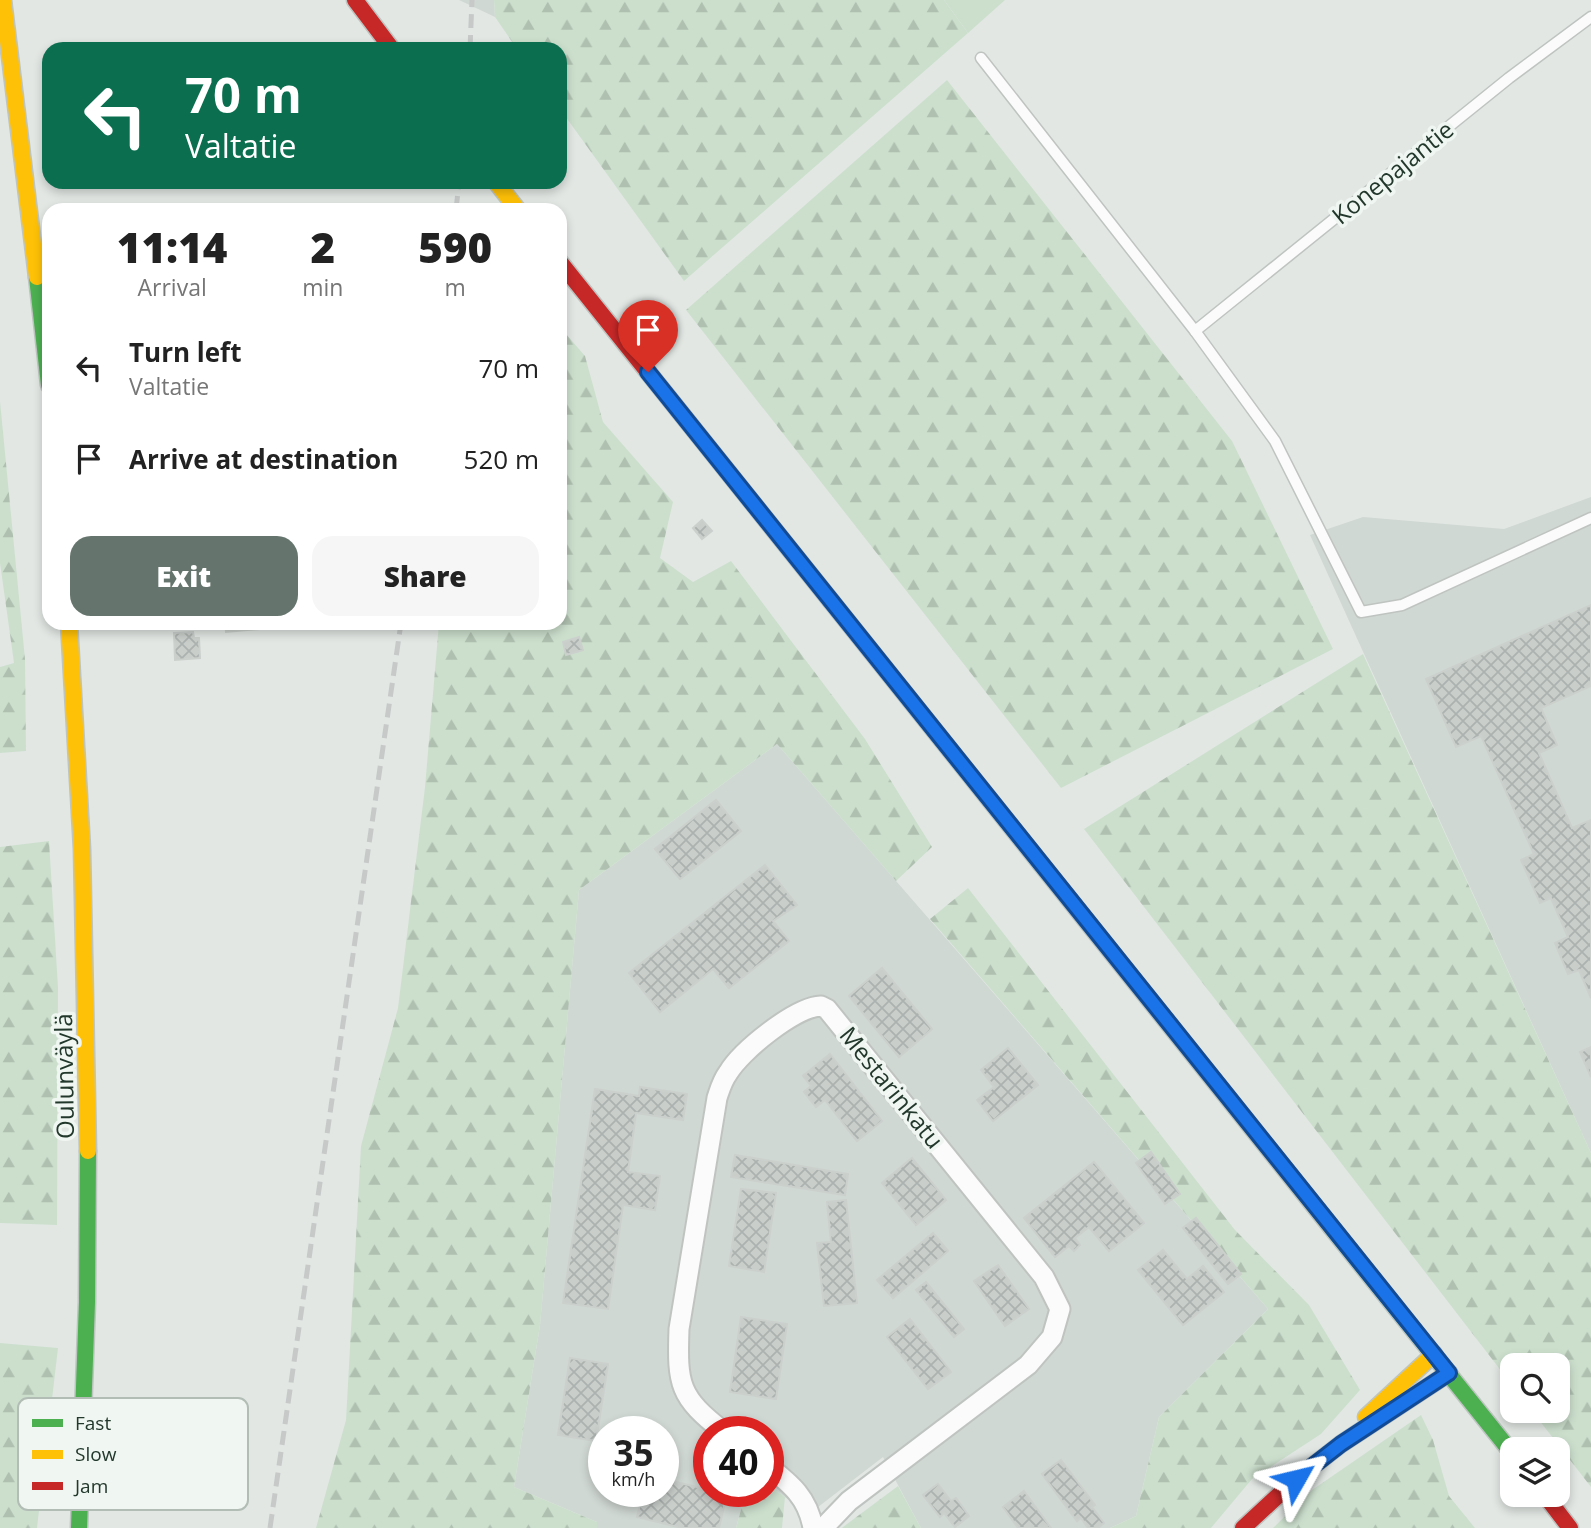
<!DOCTYPE html>
<html lang="en">
<head>
<meta charset="utf-8">
<style>
  body { margin:0; font-family:"Open Sans",sans-serif; background:#f6f6f6; color:#222; height:100vh; display:flex; flex-direction:column; font-size:26px; white-space:nowrap }
  * { box-sizing:border-box; margin:0 }
  p { font-size:23px; color:#767676 }
  .icon { flex:none; width:38px; height:38px; fill:none; stroke:currentColor; stroke-width:2; stroke-linecap:round; stroke-linejoin:round }
  .map { position:relative; flex:1; overflow:hidden }
  .side { position:absolute; left:42px; top:203px; width:525px; height:427px; display:flex; flex-direction:column; background:#fff; border-radius:21px; box-shadow:0 4px 10px #0003 }
  .side>* { flex:none }
  .hud { position:absolute; left:42px; top:42px; width:525px; height:147px; border-radius:21px; box-shadow:0 4px 10px #0003; background:#0b6e4f; color:#fff; overflow:hidden }
  .fabs { position:absolute; left:1500px; top:1353px; display:grid; gap:14px }
  .fabs a { display:grid; place-items:center; width:70px; height:70px; border-radius:14px; background:#fff; box-shadow:0 4px 10px #0003; font-size:35px }
  .speed { position:absolute; left:588px; top:1416px; display:flex; gap:14px; font-size:35px; font-weight:700; text-align:center }
  .speed>* { display:grid; place-content:center; width:91px; height:91px; border-radius:50%; background:#fff; box-shadow:0 4px 10px #0003; line-height:1 }
  .speed small { font-size:18px; font-weight:400 }
  .speed .limit { border:10px solid #d22; background:#fff; color:#111 }
  .pin { position:absolute; display:grid; place-items:center; width:60px; height:60px; color:#fff; margin:-72px -30px; border-radius:50% 50% 50% 0; rotate:-45deg; box-shadow:0 0 7px #0007 }
  .pin .icon { rotate:45deg }
  .me { position:absolute; width:77px; margin:-38px; rotate:53deg; stroke-linejoin:round; filter:drop-shadow(0 0 5px #0008) }
  .turn { display:flex; align-items:center; gap:24px; height:147px; padding:0 28px; font-size:32px }
  .turn .icon { width:91px; height:91px; stroke-width:2.5 }
  .turn b { display:block; font-size:49px; line-height:60px }
  .eta { display:flex; justify-content:space-evenly; align-items:center; height:119px; text-align:center }
  .eta b { font-size:42px; font-weight:800; line-height:49px }
  .button { display:flex; gap:14px; margin-top:auto; padding:14px 28px }
  .button a { flex:1; height:80px; border-radius:21px; background:#65756d; color:#fff; font-size:28px; font-weight:800; line-height:80px; text-align:center }
  .button a+a { background:#f6f6f6; color:#222 }
  ul { padding:0; list-style:none }
  li { display:flex; align-items:center; gap:21px; height:91px; padding:0 28px }
  li div { flex:1 }
  li b { display:block; font-size:26px }
  li em { font-style:normal }
  .map>svg:first-child { display:block }
  .built { fill:#d0d8d3; fill-rule:evenodd }
  .green { fill:#ccdfcd }
  .forest { fill:url(#forest-firs) }
  .building { fill:url(#building-cross-hatch); stroke:#cbd0cd; stroke-width:2 }
  .lines { fill:none; stroke-linecap:round; stroke-linejoin:round }
  .lane-casing { stroke:#bfc4c1; stroke-width:13 }
  .street-casing { stroke:#bfc4c1; stroke-width:23 }
  .fast-casing { stroke:#bec5c1; stroke-width:19 }
  .slow-casing { stroke:#bec5c1; stroke-width:19 }
  .jam-casing { stroke:#bec5c1; stroke-width:19 }
  .lane { stroke:#fbfbfb; stroke-width:10 }
  .street { stroke:#fbfbfb; stroke-width:19 }
  .fast { stroke:#4caf50; stroke-width:16 }
  .slow { stroke:#ffc107; stroke-width:16 }
  .jam { stroke:#c62828; stroke-width:16 }
  .rail { stroke:#c6c9c8; stroke-width:5; stroke-dasharray:14 7; stroke-linecap:butt }
  .route-casing { stroke:#114b97; stroke-width:18 }
  .route { stroke:#1a73e8; stroke-width:12 }
  .labels { text-anchor:middle; stroke-width:7; stroke-linejoin:round; paint-order:stroke }
  .street-label { font-size:24px; fill:#22382d; stroke:#f0f6f1 }
  .key { fill:#f0f6f1; stroke:#b2bdb6; stroke-width:2 }
  .key-label { font-size:19px; fill:#22382d }
</style>
</head>
<body>
<div class="map">
<svg width="1591" height="1528" viewBox="0 0 1591 1528">
  <defs>
    <pattern id="forest-firs" width="22" height="20" patternUnits="userSpaceOnUse" patternTransform="scale(1.75)"><rect width="22" height="20" fill="#ccdfcd"/><path d="M5 1l3.5 6h-7zM16 11l3.5 6h-7z" fill="#afc0b0"/></pattern>
    <pattern id="building-cross-hatch" width="8" height="8" patternUnits="userSpaceOnUse" patternTransform="scale(1.75)"><rect width="8" height="8" fill="#c9cecb"/><path d="M0 0l8 8M0 8l8-8" fill="none" stroke="#acb2af"/></pattern>
  </defs>
  <rect width="100%" height="100%" fill="#e2e7e4"/>
  <g class="built">
    <path d="M 459,0 L 494,0 L 495,17 Z"/>
    <path d="M 1591,497 L 1591,1153 L 1310,535 L 1363,517 L 1504,529 Z"/>
    <path d="M 777,744 L 1268,1309 L 1159,1417 L 1136,1516 L 1110,1528 L 921,1528 L 883,1457 L 809,1514 L 768,1485 L 768,1432 L 709,1432 L 709,1491 L 746,1491 L 736,1528 L 597,1528 L 597,1522 L 514,1487 L 540,1325 L 579,890 ZM 604,1432 L 663,1432 L 663,1491 L 604,1491 Z"/>
  </g>
  <path class="green" d="M 944,0 L 1005,0 L 968,33 Z"/>
  <g class="forest">
    <path d="M 494,0 L 944,0 L 968,33 L 684,281 L 560,109 L 560,49 L 517,49 L 495,17 Z"/>
    <path d="M 947,80 L 1232,441 L 1333,649 L 1061,788 L 686,310 Z"/>
    <path d="M 560,327 L 585,356 L 603,422 L 673,502 L 660,558 L 693,582 L 731,561 L 865,739 L 932,847 L 896,881 L 777,744 L 579,890 L 540,1325 L 514,1487 L 597,1522 L 597,1528 L 316,1528 L 346,1420 L 361,1146 L 398,1008 L 425,787 L 439,623 L 560,623 Z"/>
    <path d="M 0,401 L 25,659 L 26,751 L 0,753 L 0,667 L 14,663 L 0,563 Z"/>
    <path d="M 1363,654 L 1591,1153 L 1591,1487 L 1532,1411 L 1558,1410 L 1558,1365 L 1512,1365 L 1512,1385 L 1084,829 Z"/>
    <path d="M 49,841 L 58,987 L 57,1225 L 0,1223 L 0,847 Z"/>
    <path d="M 968,888 L 1235,1230 L 1309,1305 L 1360,1390 L 1321,1434 L 1252,1479 L 1211,1528 L 1110,1528 L 1136,1516 L 1159,1417 L 1268,1309 L 930,919 Z"/>
    <path d="M 0,1343 L 58,1348 L 37,1528 L 0,1528 Z"/>
    <path d="M 1421,1415 L 1433,1440 L 1449,1496 L 1475,1528 L 1273,1528 L 1312,1490 Z"/>
    <path d="M 768,1485 L 785,1497 L 782,1528 L 736,1528 L 746,1491 L 768,1491 Z"/>
    <path d="M 898,1486 L 921,1528 L 842,1528 L 843,1527 Z"/>
  </g>
  <g class="building">
    <path d="M 702,520 L 712,531 L 702,539 L 693,528 Z"/>
    <path d="M 1591,605 L 1591,686 L 1541,708 L 1557,745 L 1539,753 L 1572,828 L 1591,820 L 1591,998 L 1579,970 L 1568,974 L 1555,943 L 1568,937 L 1551,898 L 1540,903 L 1521,860 L 1534,854 L 1481,736 L 1456,747 L 1426,679 Z"/>
    <path d="M 225,623 L 258,623 L 259,629 L 226,632 Z"/>
    <path d="M 193,632 L 194,638 L 199,638 L 200,658 L 175,660 L 174,633 Z"/>
    <path d="M 579,637 L 583,650 L 566,655 L 563,642 Z"/>
    <path d="M 716,800 L 741,831 L 680,879 L 655,849 Z"/>
    <path d="M 765,865 L 797,905 L 773,921 L 789,941 L 729,988 L 713,969 L 660,1012 L 629,973 Z"/>
    <path d="M 882,968 L 932,1029 L 899,1057 L 849,996 Z"/>
    <path d="M 1591,1047 L 1591,1077 L 1580,1052 Z"/>
    <path d="M 1008,1048 L 1038,1085 L 993,1121 L 977,1100 L 994,1087 L 981,1070 Z"/>
    <path d="M 830,1054 L 882,1121 L 857,1141 L 825,1100 L 816,1107 L 804,1092 L 811,1086 L 803,1076 Z"/>
    <path d="M 640,1087 L 687,1094 L 683,1120 L 636,1113 L 628,1172 L 660,1176 L 655,1210 L 623,1205 L 608,1309 L 563,1303 L 595,1089 L 639,1096 Z"/>
    <path d="M 1151,1152 L 1180,1194 L 1165,1204 L 1136,1163 Z"/>
    <path d="M 735,1155 L 848,1174 L 845,1195 L 731,1177 Z"/>
    <path d="M 912,1158 L 946,1200 L 916,1225 L 882,1183 Z"/>
    <path d="M 1094,1162 L 1144,1223 L 1109,1251 L 1089,1227 L 1075,1238 L 1080,1245 L 1074,1251 L 1069,1246 L 1055,1257 L 1024,1218 Z"/>
    <path d="M 741,1189 L 776,1193 L 764,1272 L 729,1266 Z"/>
    <path d="M 846,1200 L 857,1303 L 824,1306 L 817,1243 L 831,1242 L 827,1202 Z"/>
    <path d="M 1196,1218 L 1241,1274 L 1228,1284 L 1183,1228 Z"/>
    <path d="M 933,1233 L 948,1251 L 893,1298 L 877,1280 Z"/>
    <path d="M 1163,1250 L 1187,1279 L 1203,1266 L 1224,1292 L 1183,1325 L 1138,1270 Z"/>
    <path d="M 998,1265 L 1029,1309 L 1005,1326 L 974,1281 Z"/>
    <path d="M 926,1282 L 964,1329 L 954,1337 L 916,1290 Z"/>
    <path d="M 741,1317 L 787,1324 L 776,1399 L 730,1392 Z"/>
    <path d="M 910,1319 L 951,1372 L 928,1389 L 887,1337 Z"/>
    <path d="M 570,1358 L 608,1364 L 596,1441 L 558,1435 Z"/>
    <path d="M 1061,1460 L 1095,1505 L 1092,1507 L 1104,1523 L 1098,1528 L 1088,1528 L 1081,1518 L 1077,1521 L 1042,1474 Z"/>
    <path d="M 663,1479 L 727,1494 L 719,1528 L 682,1528 L 637,1517 L 643,1491 L 663,1491 Z"/>
    <path d="M 938,1484 L 951,1501 L 956,1498 L 969,1516 L 955,1527 L 944,1513 L 940,1517 L 923,1495 Z"/>
    <path d="M 1024,1491 L 1051,1528 L 1018,1528 L 1003,1507 Z"/>
  </g>
  <g class="lines">
    <defs>
      <g id="lane">
        <path d="M 981,58 L 1195,331 L 1275,441 L 1361,612 L 1402,605 L 1591,518"/>
        <path d="M 1195,331 L 1509,78 L 1591,17"/>
      </g>
      <g id="street">
        <path d="M 724,1432 C 679,1397 677,1385 679,1329 L 717,1098 C 720,1089 722,1081 728,1073 C 741,1051 795,1007 821,1006 L 827,1009 L 1044,1277 L 1060,1309 L 1052,1337 L 1028,1365 L 849,1501 L 823,1528"/>
        <path d="M 768,1466 C 791,1484 808,1498 813,1528"/>
      </g>
      <g id="fast">
        <path d="M 37,277 L 49,385"/>
        <path d="M 831,601 L 1041,864"/>
        <path d="M 1331,1227 L 1512,1453"/>
        <path d="M 79,1528 L 87,1302 L 88,1151"/>
      </g>
      <g id="slow">
        <path d="M 3,0 L 37,277"/>
        <path d="M 496,182 L 518,210"/>
        <path d="M 69,623 L 82,849 L 88,1151"/>
        <path d="M 1041,864 L 1331,1227"/>
        <path d="M 1366,1417 L 1434,1354"/>
      </g>
      <g id="jam">
        <path d="M 355,0 L 392,49"/>
        <path d="M 560,262 L 831,601"/>
        <path d="M 1544,1494 L 1570,1528"/>
        <path d="M 1243,1528 L 1296,1479 L 1341,1444 L 1449,1373"/>
      </g>
    </defs>
    <use href="#lane" class="lane-casing"/>
    <use href="#street" class="street-casing"/>
    <use href="#fast" class="fast-casing"/>
    <use href="#slow" class="slow-casing"/>
    <use href="#jam" class="jam-casing"/>
    <use href="#lane" class="lane"/>
    <use href="#street" class="street"/>
    <use href="#fast" class="fast"/>
    <use href="#slow" class="slow"/>
    <use href="#jam" class="jam"/>
    <g class="rail">
      <path d="M 470,49 L 472,0"/>
      <path d="M 456,210 L 459,182"/>
      <path d="M 270,1528 L 401,623"/>
    </g>
  </g>
  <g class="lines">
    <defs>
      <path id="route" d="M 648,372 L 1449,1373 L 1341,1444 L 1296,1479"/>
    </defs>
    <use href="#route" class="route-casing"/>
    <use href="#route" class="route"/>
  </g>
  <g class="labels">
    <g class="street-label">
      <text transform="translate(1393 173) rotate(-39)" y="8">Konepajantie</text>
      <text transform="translate(65 1076) rotate(-91)" y="8">Oulunväylä</text>
      <text transform="translate(891 1088) rotate(51)" y="8">Mestarinkatu</text>
    </g>
  </g>
  <rect x="18" y="1398" width="230" height="112" rx="10" class="key"/>
  <rect x="32" y="1419" width="31" height="8" fill="#4caf50"/>
  <rect x="32" y="1450" width="31" height="9" fill="#ffc107"/>
  <rect x="32" y="1482" width="31" height="8" fill="#c62828"/>
  <g class="key-label">
    <text x="75" y="1430">Fast</text>
    <text x="75" y="1461">Slow</text>
    <text x="75" y="1493">Jam</text>
  </g>
</svg>
<div class="fabs">
<a><svg class="icon" aria-label="search" viewBox="0 0 24 24"><circle cx="10" cy="10" r="6"/><path d="M15 15l6 6"/></svg></a>
<a><svg class="icon" aria-label="layers" viewBox="0 0 24 24"><path d="M12 4l9 5-9 5-9-5zM3 14l9 5 9-5"/></svg></a>
</div>
<div class="speed"><div>35<small>km/h</small></div><div class="limit">40</div></div>
<div class="pin" style="left:648px;top:372px;background:#d93025"><svg class="icon" aria-label="arrive" viewBox="0 0 24 24"><path d="M6 21V4h12l-3 4 3 4H6"/></svg></div>
<svg class="me" style="left:1296px;top:1479px" viewBox="-20 -20 40 40"><path d="M0-17L14 15 0 8-14 15z" fill="#1a73e8" stroke="#fff" stroke-width="4"/></svg>
<div class="hud">
<div class="turn"><svg class="icon" aria-label="left" viewBox="0 0 24 24"><path d="M17 20v-9H6M10 6l-5 5 5 5"/></svg><div><b>70 m</b>Valtatie</div></div>
</div>
<section class="side">
<div class="eta">
<div><b>11:14</b><p>Arrival</p></div>
<div><b>2</b><p>min</p></div>
<div><b>590</b><p>m</p></div>
</div>
<ul>
<li><svg class="icon" aria-label="left" viewBox="0 0 24 24"><path d="M17 20v-9H6M10 6l-5 5 5 5"/></svg><div><b>Turn left</b><p>Valtatie</p></div><em>70 m</em></li>
<li><svg class="icon" aria-label="arrive" viewBox="0 0 24 24"><path d="M6 21V4h12l-3 4 3 4H6"/></svg><div><b>Arrive at destination</b></div><em>520 m</em></li>
</ul>
<div class="button"><a>Exit</a><a>Share</a></div>
</section>
</div>
</body>
</html>
